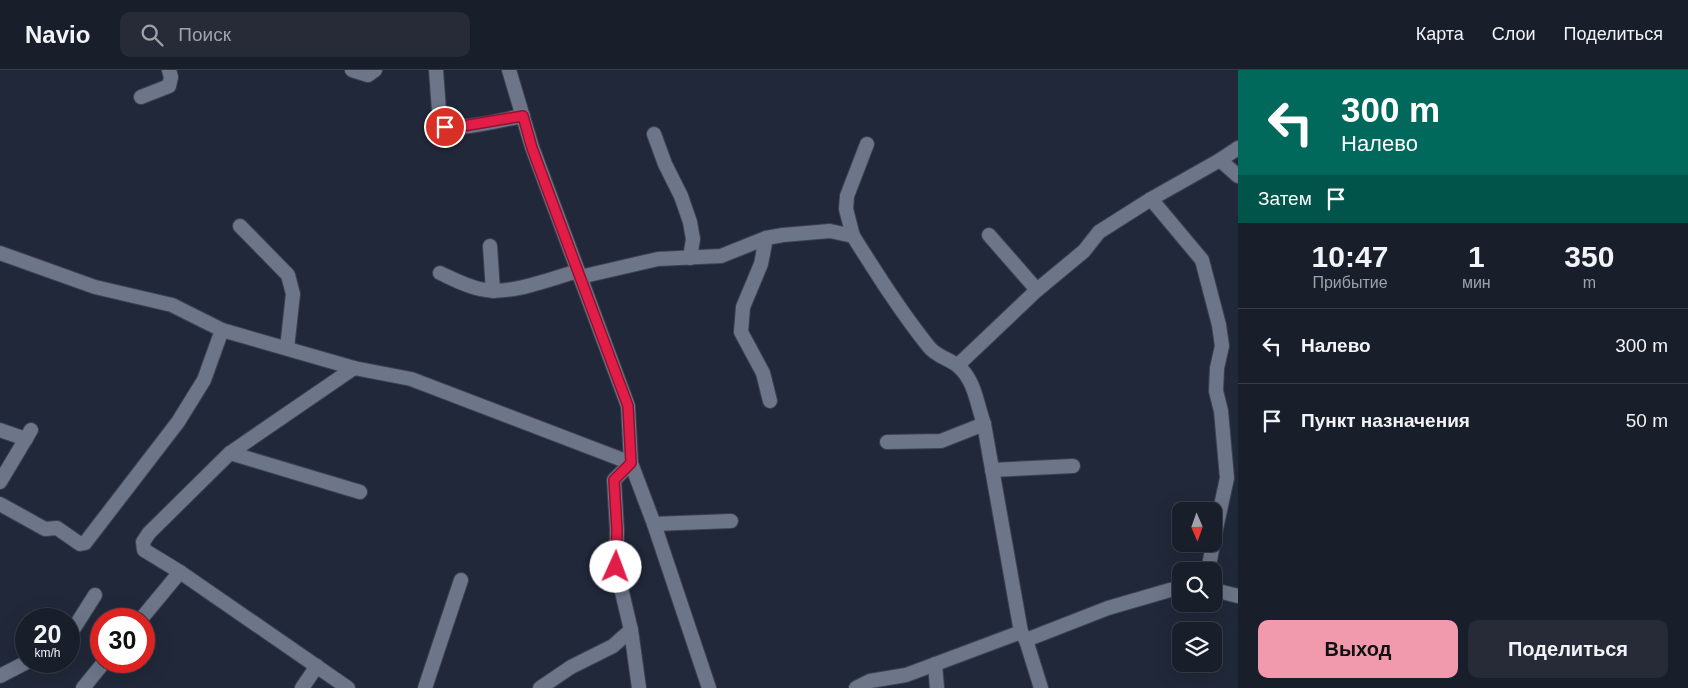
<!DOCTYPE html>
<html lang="ru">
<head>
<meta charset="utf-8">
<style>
  body { margin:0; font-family:Arial,sans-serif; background:#262b37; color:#f1f3f6; height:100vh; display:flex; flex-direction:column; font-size:19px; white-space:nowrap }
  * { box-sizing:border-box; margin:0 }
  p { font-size:16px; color:#9fa2a9 }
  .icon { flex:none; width:28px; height:28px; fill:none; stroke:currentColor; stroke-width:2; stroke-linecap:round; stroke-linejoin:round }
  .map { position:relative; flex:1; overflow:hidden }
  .sheet { display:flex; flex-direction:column; background:#191e2b; width:450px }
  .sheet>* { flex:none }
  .hud { background:#00695c; color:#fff; overflow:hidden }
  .needle { width:32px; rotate:178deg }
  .buttons { position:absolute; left:1172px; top:432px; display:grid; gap:10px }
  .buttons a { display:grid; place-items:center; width:50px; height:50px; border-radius:10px; background:#191e2b; box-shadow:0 5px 20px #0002,0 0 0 1px #373c47; font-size:25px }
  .speed { position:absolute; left:15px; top:538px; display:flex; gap:10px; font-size:25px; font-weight:700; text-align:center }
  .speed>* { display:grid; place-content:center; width:65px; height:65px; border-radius:50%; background:#191e2b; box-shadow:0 5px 20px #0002,0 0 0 1px #373c47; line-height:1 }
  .speed small { font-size:12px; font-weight:400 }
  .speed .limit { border:8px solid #d22; background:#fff; color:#111 }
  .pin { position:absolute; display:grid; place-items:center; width:42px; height:42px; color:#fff; margin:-21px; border:2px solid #fff; border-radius:50%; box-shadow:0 1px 5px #0007 }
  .me { position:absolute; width:55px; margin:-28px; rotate:2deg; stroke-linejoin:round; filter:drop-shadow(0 0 4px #0008) }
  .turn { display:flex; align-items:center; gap:18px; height:105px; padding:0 20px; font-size:22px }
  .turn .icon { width:65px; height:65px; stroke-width:2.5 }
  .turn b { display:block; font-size:35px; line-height:42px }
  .then { display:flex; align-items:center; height:48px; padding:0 20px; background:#0003; gap:10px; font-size:19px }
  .eta { display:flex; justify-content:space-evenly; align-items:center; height:85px; text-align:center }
  .eta b { font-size:30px; font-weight:700; line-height:35px }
  .primary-button { display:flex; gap:10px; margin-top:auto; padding:10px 20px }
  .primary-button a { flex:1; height:58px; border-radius:10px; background:#f29aad; color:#111; font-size:20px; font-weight:700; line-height:58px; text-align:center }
  .primary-button a+a { background:#262b37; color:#f1f3f6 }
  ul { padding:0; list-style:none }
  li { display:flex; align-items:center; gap:15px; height:75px; padding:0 20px; border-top:1px solid #373c47 }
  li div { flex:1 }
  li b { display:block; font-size:19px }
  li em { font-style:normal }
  header { display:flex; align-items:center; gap:30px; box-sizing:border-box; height:70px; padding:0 25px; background:#191e2b; border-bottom:1px solid #373c47 }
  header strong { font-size:24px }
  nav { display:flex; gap:28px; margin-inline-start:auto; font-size:18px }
  .search { width:350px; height:45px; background:#262b37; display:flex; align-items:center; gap:12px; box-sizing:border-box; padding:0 18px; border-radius:10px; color:#9fa2a9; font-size:19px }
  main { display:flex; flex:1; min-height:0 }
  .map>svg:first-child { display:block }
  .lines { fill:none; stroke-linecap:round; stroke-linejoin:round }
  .minor-casing { stroke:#3d4251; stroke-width:16 }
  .minor { stroke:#6d7589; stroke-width:14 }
  .route-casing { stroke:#92132f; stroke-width:12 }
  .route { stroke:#e11d48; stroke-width:9 }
</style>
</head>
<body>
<header>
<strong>Navio</strong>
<div class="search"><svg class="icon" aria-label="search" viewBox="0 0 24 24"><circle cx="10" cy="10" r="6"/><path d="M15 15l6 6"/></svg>Поиск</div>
<nav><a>Карта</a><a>Слои</a><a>Поделиться</a></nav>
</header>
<main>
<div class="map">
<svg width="1238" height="618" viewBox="0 0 1238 618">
  <rect width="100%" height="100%" fill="#212839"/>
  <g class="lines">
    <defs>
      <g id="minor">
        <path d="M 352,0 L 368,5 L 375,0"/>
        <path d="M 436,0 L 440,54 C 454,63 505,49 523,46"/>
        <path d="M 509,0 L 532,77 L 628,336 L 631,393 L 654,454 L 709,618"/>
        <path d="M 141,27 L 169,16 L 171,7 L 169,0"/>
        <path d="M 654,64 L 665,94 L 681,126 L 690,152 L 693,169 L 690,188"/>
        <path d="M 1220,90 L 1238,106"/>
        <path d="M 1151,129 L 1202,190 L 1219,255 L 1222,276 L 1217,298 L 1216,321 L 1221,341 L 1227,408 L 1214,468"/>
        <path d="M 240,156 L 288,205 L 293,224 L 287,278"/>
        <path d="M 989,165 L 1037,220"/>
        <path d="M 853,166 L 846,139 L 847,126 L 867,74"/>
        <path d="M 766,168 L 761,194 L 743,237 L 741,262 L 763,303 L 770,331"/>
        <path d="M 490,176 L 493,221"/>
        <path d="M 0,183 L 95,217 L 172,235 L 222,260 L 354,298 L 411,309 L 631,393 L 614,410 L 617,460 L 616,497 L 631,560 L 639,618"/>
        <path d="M 440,203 C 453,209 466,216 480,219 C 509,226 550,209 578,201"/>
        <path d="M 580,207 L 658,189 L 721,186 L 766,168 L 783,165 L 830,161 L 853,166 C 877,204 901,242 929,277 C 937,287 950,289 958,296 C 975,310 977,335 984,354 L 1021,562 L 1026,570 L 1041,618"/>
        <path d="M 958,295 L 1037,220 L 1084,181 L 1099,162 L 1151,129 L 1220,90 L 1238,78"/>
        <path d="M 0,360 L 26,369"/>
        <path d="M 887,372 L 941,371 L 984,354"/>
        <path d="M 230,383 L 360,422"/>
        <path d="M 992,400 L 1073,396"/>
        <path d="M 0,412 L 31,360"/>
        <path d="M 0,434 L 45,459 L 57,458 L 80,474 L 85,473 L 178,352 L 204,310 L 222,260"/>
        <path d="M 654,454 L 731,451"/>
        <path d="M 1208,501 L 1213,474"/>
        <path d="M 1214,520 L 1238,526"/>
        <path d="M 141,549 L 180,502"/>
        <path d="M 69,566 L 95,525"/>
        <path d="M 1026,570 L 1108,538 L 1170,520 L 1181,519"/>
        <path d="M 935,594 L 937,618"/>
        <path d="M 0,606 L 29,591"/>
        <path d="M 83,618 L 105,591"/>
        <path d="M 302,618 L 317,596"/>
        <path d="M 348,618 L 180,502 L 144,480 L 143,472 L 149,463 L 230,383 L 354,298"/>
        <path d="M 425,618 L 461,510"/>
        <path d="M 540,618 L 571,597 L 613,576 L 631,560"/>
        <path d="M 856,618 L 870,611 L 906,605 L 1021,562"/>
      </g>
    </defs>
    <use href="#minor" class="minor-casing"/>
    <use href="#minor" class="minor"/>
  </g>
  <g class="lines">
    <defs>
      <path id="route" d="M 445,57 L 463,56 L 523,46 L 532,78 L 628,336 L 631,393 L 614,410 L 617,460 L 616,497"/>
    </defs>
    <use href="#route" class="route-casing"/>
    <use href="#route" class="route"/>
  </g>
</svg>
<div class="buttons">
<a><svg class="needle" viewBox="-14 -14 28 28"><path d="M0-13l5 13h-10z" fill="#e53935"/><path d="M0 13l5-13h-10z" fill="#9fa2a9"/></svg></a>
<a><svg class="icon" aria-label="search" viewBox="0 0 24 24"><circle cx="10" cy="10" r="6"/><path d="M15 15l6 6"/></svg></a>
<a><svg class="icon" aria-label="layers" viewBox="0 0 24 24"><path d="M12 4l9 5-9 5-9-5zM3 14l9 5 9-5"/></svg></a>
</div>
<div class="speed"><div>20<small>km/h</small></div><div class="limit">30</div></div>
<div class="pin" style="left:445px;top:57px;background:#d93025"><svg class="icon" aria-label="arrive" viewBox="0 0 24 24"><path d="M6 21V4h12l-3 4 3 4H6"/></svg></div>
<svg class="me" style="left:616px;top:497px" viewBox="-20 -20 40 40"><circle r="19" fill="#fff"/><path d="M0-13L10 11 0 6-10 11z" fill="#e11d48"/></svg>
</div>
<section class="sheet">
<div class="hud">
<div class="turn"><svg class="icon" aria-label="left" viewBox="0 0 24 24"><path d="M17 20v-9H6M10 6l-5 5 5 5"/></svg><div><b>300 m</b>Налево</div></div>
<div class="then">Затем<svg class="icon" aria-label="arrive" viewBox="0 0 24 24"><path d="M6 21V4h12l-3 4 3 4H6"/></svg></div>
</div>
<div class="eta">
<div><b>10:47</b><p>Прибытие</p></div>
<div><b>1</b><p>мин</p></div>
<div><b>350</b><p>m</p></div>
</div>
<ul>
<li><svg class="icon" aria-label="left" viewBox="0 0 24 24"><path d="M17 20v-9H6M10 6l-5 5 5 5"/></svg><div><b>Налево</b></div><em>300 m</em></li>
<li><svg class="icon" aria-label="arrive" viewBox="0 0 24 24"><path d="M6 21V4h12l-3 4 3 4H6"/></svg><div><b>Пункт назначения</b></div><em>50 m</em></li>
</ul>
<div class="primary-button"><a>Выход</a><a>Поделиться</a></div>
</section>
</main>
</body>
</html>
